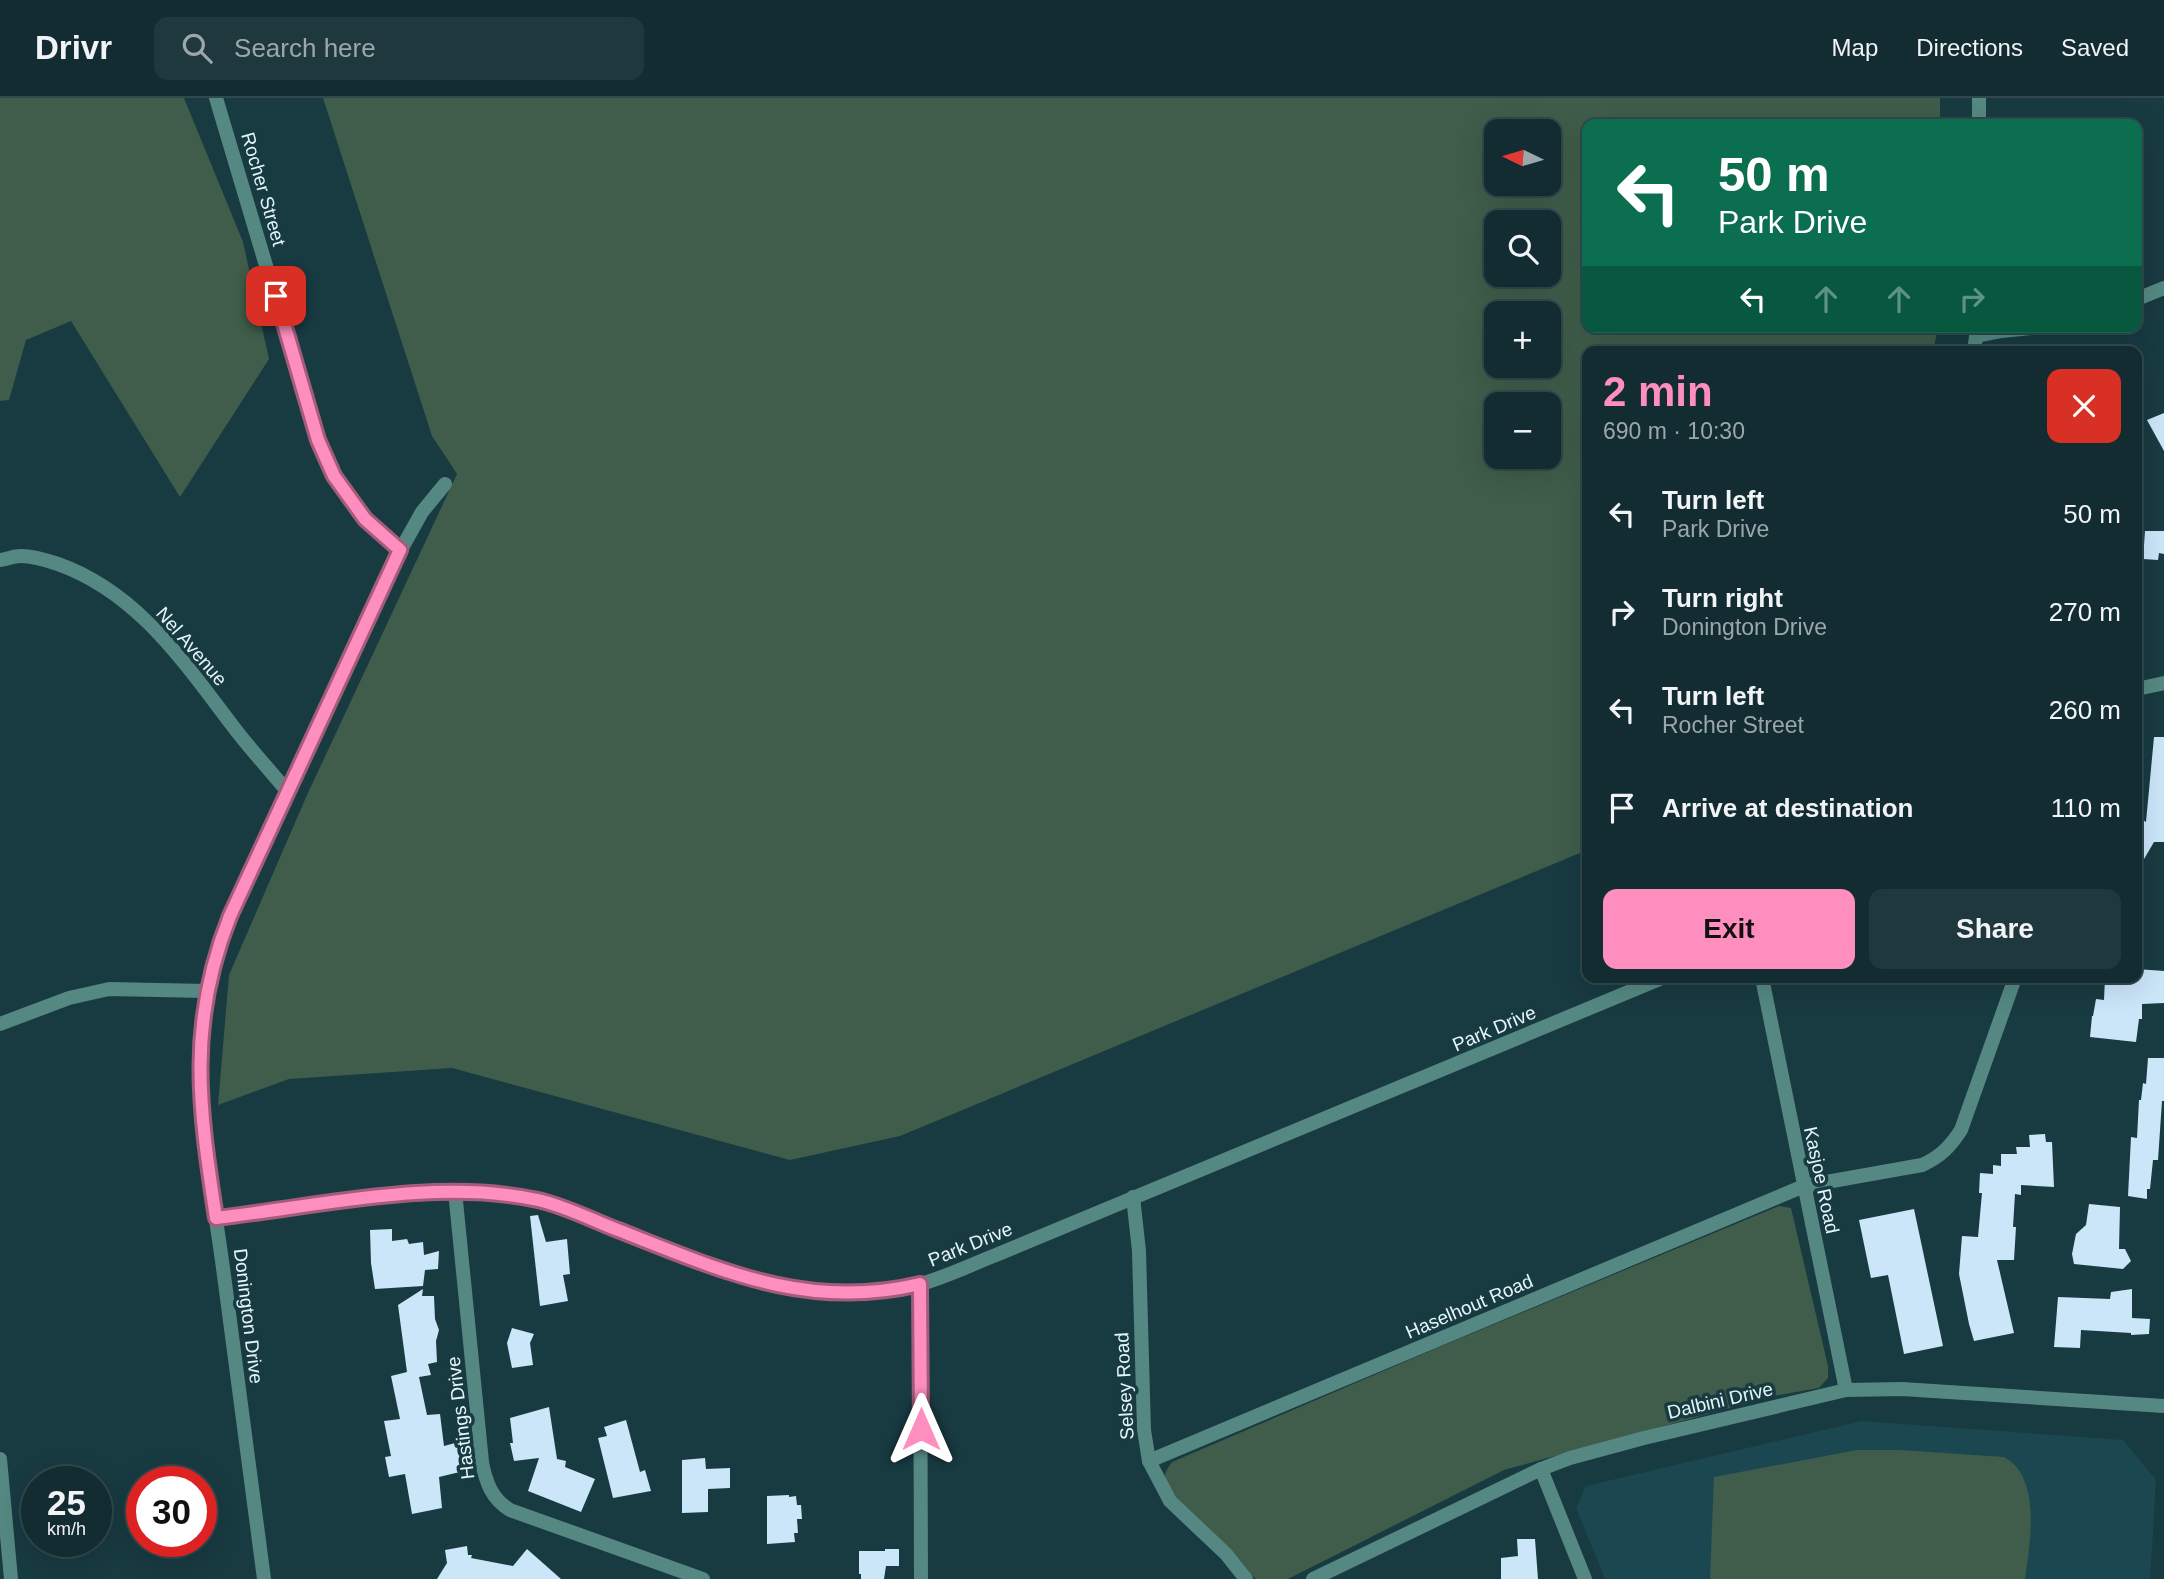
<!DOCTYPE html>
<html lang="en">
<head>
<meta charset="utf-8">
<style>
  body { margin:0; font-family:Helvetica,sans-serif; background:#1f383d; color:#f1f3f6; height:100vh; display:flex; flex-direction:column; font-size:26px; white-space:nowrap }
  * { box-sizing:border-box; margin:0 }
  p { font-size:23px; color:#9ca7ab }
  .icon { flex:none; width:38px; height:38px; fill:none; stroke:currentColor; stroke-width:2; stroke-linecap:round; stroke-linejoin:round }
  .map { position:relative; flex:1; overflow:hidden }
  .panel { position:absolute; left:1582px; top:248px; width:560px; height:637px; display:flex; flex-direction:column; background:#122c31; border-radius:14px; box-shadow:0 7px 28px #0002,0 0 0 2px #31484d }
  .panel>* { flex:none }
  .hud { position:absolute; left:1582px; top:21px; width:560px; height:214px; border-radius:14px; box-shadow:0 7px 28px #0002,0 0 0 2px #31484d; background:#0b6e4f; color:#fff; overflow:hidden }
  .needle { width:46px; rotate:275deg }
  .fabs { position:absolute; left:1484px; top:21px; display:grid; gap:14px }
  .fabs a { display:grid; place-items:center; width:77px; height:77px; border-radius:14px; background:#122c31; box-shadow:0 7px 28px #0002,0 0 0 2px #31484d; font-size:35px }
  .speed { position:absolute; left:21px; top:1368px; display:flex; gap:14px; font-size:35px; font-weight:700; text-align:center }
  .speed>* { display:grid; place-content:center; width:91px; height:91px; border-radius:50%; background:#122c31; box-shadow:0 7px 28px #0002,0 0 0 2px #31484d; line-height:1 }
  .speed small { font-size:18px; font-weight:400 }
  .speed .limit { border:10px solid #d22; background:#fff; color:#111 }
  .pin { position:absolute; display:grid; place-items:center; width:60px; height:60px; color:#fff; margin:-30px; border-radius:14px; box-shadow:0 4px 10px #0006 }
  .me { position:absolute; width:77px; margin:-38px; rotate:0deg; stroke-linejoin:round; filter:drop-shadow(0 0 5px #0008) }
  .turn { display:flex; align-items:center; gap:24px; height:147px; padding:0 21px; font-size:32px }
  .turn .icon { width:91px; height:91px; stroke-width:2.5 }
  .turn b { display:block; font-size:49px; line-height:60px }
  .lanes { display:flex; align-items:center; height:66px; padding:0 21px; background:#0003; justify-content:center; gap:35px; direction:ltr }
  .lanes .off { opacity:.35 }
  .round { display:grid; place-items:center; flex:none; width:74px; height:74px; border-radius:14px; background:#1f383d }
  .headline { display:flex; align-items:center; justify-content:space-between; height:119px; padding:0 21px }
  h1 { font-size:42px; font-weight:800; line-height:52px; color:#fe8ebd }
  .action { display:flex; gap:14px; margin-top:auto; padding:14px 21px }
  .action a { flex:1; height:80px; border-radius:14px; background:#fe8ebd; color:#111; font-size:28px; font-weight:800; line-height:80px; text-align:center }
  .action a+a { background:#1f383d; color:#f1f3f6 }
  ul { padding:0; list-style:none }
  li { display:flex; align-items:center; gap:21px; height:98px; padding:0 21px }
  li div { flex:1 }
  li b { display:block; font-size:26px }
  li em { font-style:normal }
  header { display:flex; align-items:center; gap:42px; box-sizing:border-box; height:98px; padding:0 35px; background:#122c31; border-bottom:2px solid #31484d }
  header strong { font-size:33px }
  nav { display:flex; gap:38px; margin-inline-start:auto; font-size:24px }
  .search { width:490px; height:63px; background:#1f383d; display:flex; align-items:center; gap:18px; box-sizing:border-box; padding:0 24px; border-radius:14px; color:#9ca7ab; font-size:26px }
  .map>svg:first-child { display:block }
  .built { fill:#1b4850 }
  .green { fill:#3f5d4a; fill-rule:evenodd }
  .building { fill:#cbe5f9 }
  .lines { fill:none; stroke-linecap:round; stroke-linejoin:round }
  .minor { stroke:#558882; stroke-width:14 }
  .tertiary { stroke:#558882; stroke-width:14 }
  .route-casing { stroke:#a55c7b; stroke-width:18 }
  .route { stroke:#fe8ebd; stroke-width:12 }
  .labels { text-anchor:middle; stroke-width:7; stroke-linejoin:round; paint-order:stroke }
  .street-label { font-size:19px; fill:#e4f6fa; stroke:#183a41 }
</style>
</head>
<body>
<header>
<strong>Drivr</strong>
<div class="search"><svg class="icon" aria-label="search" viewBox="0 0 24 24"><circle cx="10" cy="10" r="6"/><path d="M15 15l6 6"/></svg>Search here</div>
<nav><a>Map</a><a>Directions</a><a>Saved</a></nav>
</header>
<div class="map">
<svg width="2164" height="1481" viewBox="0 0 2164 1481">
  <rect width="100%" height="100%" fill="#183a41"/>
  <path class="built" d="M 1862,1323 L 2123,1342 L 2156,1382 L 2150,1481 L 1605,1481 L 1576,1410 L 1586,1388 Z"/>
  <g class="green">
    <path d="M 0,0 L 184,0 L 243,144 L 269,261 L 180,399 L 71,223 L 26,242 L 9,302 L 0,303 Z"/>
    <path d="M 323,0 L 1940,0 L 1940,26 L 1587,26 L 1587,229 L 1938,229 L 1933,254 L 1587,254 L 1587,752 L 900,1038 L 790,1062 L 452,970 L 289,981 L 218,1007 L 229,877 L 307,697 L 457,376 L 432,338 ZM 1496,33 L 1549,33 L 1549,86 L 1496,86 ZM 1496,124 L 1549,124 L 1549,177 L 1496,177 ZM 1496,215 L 1549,215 L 1549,268 L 1496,268 ZM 1496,306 L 1549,306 L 1549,359 L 1496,359 Z"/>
    <path d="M 1779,1108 L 1791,1110 L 1828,1268 L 1828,1280 L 1819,1290 L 1773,1298 L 1504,1372 L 1288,1481 L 1256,1481 C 1233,1460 1172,1413 1165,1384 C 1163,1376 1168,1370 1172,1364 L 1437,1250 Z"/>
    <path d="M 1857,1352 L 1900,1352 L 2004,1359 C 2042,1379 2030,1446 2025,1481 L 1710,1481 L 1714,1379 Z"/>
  </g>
  <g class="building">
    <path d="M 2164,315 L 2164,353 L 2147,322 Z"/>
    <path d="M 2145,433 L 2164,433 L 2164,456 L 2159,455 L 2158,462 L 2143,461 Z"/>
    <path d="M 2154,639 L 2164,639 L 2164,744 L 2154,744 L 2137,773 L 2137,718 L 2146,724 Z"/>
    <path d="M 2137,871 L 2164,873 L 2164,905 L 2142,906 L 2142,921 L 2139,921 L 2136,944 L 2090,939 L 2092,918 L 2093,918 L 2096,901 L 2104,902 L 2105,880 L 2137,880 Z"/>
    <path d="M 2148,960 L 2164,960 L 2164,1003 L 2162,1003 L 2158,1062 L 2153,1062 L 2150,1091 L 2147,1091 L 2147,1101 L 2128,1098 L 2131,1039 L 2137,1040 L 2139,1002 L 2141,1002 L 2143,985 L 2146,986 Z"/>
    <path d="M 2045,1036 L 2046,1044 L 2052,1044 L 2054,1089 L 2021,1087 L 2021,1097 L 2015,1096 L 2013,1129 L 2016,1129 L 2014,1162 L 1997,1162 L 2014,1235 L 1974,1243 L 1969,1226 L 1959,1176 L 1962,1138 L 1978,1139 L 1982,1095 L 1979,1095 L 1980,1075 L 1993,1076 L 1993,1067 L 2001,1068 L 2001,1056 L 2017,1056 L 2016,1049 L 2030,1049 L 2029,1037 Z"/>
    <path d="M 2089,1106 L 2120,1109 L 2119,1151 L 2125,1151 L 2131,1163 L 2123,1171 L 2074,1166 L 2072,1156 L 2076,1136 L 2086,1127 Z"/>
    <path d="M 1914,1111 L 1943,1248 L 1904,1256 L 1888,1177 L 1871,1180 L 1859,1122 Z"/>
    <path d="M 538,1117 L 546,1144 L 567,1141 L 570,1176 L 563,1177 L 568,1203 L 540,1208 L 530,1118 Z"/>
    <path d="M 392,1131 L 392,1143 L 407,1141 L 409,1146 L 423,1144 L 424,1157 L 439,1153 L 438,1171 L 425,1172 L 423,1188 L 375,1191 L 371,1165 L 370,1132 Z"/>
    <path d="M 423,1191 L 422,1198 L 434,1198 L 435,1221 L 439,1232 L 436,1243 L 437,1264 L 428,1266 L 431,1277 L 419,1279 L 427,1317 L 440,1316 L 444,1348 L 459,1344 L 464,1373 L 439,1379 L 442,1410 L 412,1416 L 405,1376 L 389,1379 L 385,1359 L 391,1358 L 384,1323 L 400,1321 L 391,1278 L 407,1274 L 398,1207 Z"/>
    <path d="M 2132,1191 L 2132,1220 L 2150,1221 L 2149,1236 L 2131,1237 L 2131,1235 L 2081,1232 L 2080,1250 L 2054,1249 L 2058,1199 L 2110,1201 L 2111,1194 Z"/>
    <path d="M 512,1230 L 534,1236 L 530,1245 L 533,1267 L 512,1270 L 507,1245 Z"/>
    <path d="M 549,1309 L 557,1361 L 566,1363 L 565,1369 L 595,1381 L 581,1414 L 528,1393 L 539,1360 L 514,1363 L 510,1345 L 513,1345 L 510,1320 Z"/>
    <path d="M 626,1322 L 640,1374 L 645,1372 L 651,1393 L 613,1400 L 598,1340 L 607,1338 L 604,1329 Z"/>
    <path d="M 705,1360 L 706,1371 L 730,1370 L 730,1390 L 708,1391 L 708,1414 L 682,1415 L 682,1362 Z"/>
    <path d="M 789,1397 L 789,1399 L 796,1398 L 797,1407 L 801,1407 L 802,1421 L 797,1421 L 798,1435 L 794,1435 L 795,1444 L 767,1446 L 767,1398 Z"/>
    <path d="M 1517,1441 L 1535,1441 L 1538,1481 L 1501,1481 L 1501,1460 L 1518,1458 Z"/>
    <path d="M 467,1448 L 468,1457 L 472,1457 L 471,1460 L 513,1468 L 527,1451 L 561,1481 L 437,1481 L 447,1465 L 445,1452 Z"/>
    <path d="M 885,1451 L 899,1451 L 899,1468 L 886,1468 L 884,1481 L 861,1481 L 861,1476 L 859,1476 L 859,1453 L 885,1453 Z"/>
  </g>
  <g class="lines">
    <g class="minor">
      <path d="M 216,0 L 318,342 C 323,353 327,366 333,377 C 349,407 375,429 400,452"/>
      <path d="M 1974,254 L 1976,238"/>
      <path d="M 0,462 C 7,461 14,458 21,458 C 33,458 46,462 58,466 C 137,494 183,563 232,627 C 249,650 269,671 287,693"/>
      <path d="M 2137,591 L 2164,585"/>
      <path d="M 1762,880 L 1846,1292"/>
      <path d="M 0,926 L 69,900 L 109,891 L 207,893"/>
      <path d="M 455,1093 L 482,1364 C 486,1385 492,1401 510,1412 L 703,1481"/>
      <path d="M 1133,1099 L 1139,1153 L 1144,1332 L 1149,1363 L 1170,1403 L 1226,1456 L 1246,1481"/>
      <path d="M 217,1120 C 314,1108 418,1083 516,1099 C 558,1105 596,1124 636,1139 C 728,1175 815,1212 917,1187 C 944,1180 970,1167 996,1157 L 1662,880"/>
      <path d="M 920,1186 L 921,1481"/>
      <path d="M 0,1361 L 11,1481"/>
      <path d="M 1149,1363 L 1804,1088 L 1922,1067 C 1940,1059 1950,1049 1961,1032 L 2015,880"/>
      <path d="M 1541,1371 L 1585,1481"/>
      <path d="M 264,1481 C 251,1382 238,1284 225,1185 C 208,1053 178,947 230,818 L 384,482 L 422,414 L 445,386"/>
      <path d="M 1313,1481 L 1541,1371 L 1570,1360 L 1644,1340 L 1846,1292 L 1902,1291 L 2164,1308"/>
    </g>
    <g class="tertiary">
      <path d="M 1979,26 L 1979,0"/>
      <path d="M 2137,201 L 2164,190"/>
      <path d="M 1977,229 L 1976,238 L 2002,233 L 2041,229"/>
    </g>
  </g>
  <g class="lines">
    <defs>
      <path id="route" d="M 276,198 L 318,342 L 334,378 L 365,421 L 400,452 L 230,818 C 187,926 199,1009 216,1120 C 320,1108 436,1080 538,1102 C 565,1108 592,1122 618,1132 C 720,1172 807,1213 920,1186 L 921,1331"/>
    </defs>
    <use href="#route" class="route-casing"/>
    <use href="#route" class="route"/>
  </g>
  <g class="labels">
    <g class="street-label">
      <text transform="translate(264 91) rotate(74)" y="7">Rocher Street</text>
      <text transform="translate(192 548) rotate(49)" y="7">Nel Avenue</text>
      <text transform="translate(1494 930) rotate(-23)" y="7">Park Drive</text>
      <text transform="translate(1822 1082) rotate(78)" y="7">Kasjoe Road</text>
      <text transform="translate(970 1146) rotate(-22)" y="7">Park Drive</text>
      <text transform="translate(1469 1208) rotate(-23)" y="7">Haselhout Road</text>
      <text transform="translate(249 1218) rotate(83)" y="7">Donington Drive</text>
      <text transform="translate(1124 1288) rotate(-93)" y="7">Selsey Road</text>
      <text transform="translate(1720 1302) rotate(-13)" y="7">Dalbini Drive</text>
      <text transform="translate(460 1320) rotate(-97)" y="7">Hastings Drive</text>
    </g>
  </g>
</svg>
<div class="fabs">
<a><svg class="needle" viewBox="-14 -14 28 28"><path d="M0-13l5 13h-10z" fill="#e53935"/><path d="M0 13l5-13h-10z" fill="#9ca7ab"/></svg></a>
<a><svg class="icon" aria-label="search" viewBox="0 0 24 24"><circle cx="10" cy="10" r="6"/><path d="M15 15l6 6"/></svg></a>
<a>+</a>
<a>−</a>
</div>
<div class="speed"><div>25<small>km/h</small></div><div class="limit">30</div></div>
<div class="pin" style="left:276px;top:198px;background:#d93025"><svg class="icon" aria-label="arrive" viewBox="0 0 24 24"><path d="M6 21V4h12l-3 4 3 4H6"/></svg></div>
<svg class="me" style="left:921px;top:1331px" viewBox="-20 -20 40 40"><path d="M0-17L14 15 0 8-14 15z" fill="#fe8ebd" stroke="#fff" stroke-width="4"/></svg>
<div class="hud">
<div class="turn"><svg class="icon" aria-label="left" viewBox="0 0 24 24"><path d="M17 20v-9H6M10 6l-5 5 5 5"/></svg><div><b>50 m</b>Park Drive</div></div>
<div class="lanes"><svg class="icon" aria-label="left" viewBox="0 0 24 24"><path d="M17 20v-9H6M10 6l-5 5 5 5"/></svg><svg class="icon off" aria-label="ahead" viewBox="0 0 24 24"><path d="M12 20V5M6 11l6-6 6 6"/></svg><svg class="icon off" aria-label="ahead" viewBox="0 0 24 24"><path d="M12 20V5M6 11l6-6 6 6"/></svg><svg class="icon off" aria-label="right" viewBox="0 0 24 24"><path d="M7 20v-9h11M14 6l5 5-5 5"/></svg></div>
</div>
<section class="panel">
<div class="headline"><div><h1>2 min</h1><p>690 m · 10:30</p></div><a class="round" style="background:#d93025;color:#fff"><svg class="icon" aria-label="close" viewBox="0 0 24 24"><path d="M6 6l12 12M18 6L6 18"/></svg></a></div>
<ul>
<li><svg class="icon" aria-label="left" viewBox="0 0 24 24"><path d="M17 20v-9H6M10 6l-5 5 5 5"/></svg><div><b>Turn left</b><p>Park Drive</p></div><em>50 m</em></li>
<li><svg class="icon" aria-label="right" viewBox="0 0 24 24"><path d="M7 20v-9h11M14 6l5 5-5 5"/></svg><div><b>Turn right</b><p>Donington Drive</p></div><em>270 m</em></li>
<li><svg class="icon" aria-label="left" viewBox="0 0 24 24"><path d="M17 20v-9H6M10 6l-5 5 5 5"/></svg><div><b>Turn left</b><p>Rocher Street</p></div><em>260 m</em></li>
<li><svg class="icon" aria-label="arrive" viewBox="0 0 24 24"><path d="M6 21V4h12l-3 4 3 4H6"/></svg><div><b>Arrive at destination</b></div><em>110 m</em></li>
</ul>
<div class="action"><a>Exit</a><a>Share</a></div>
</section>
</div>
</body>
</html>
